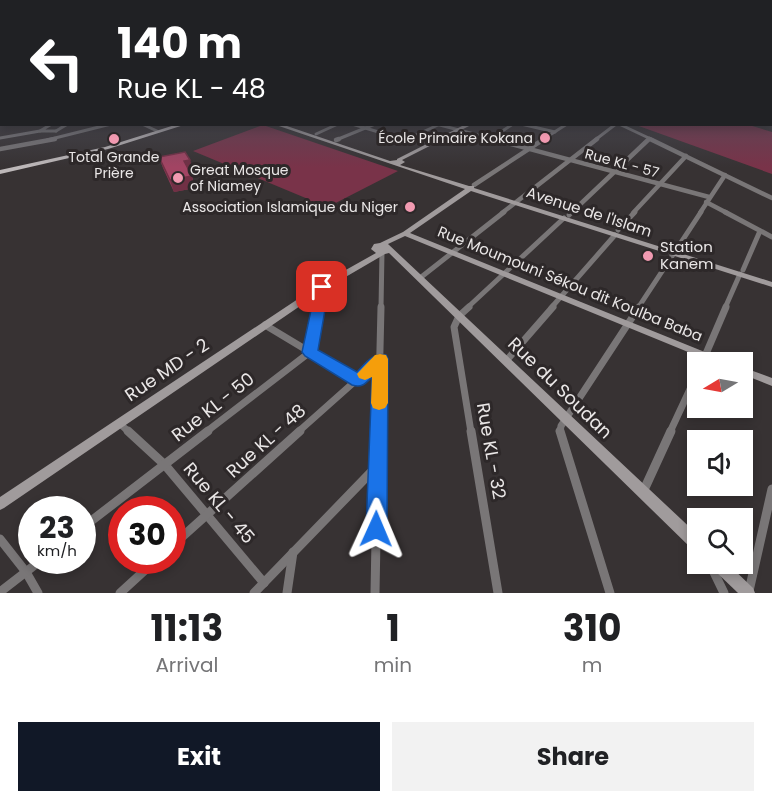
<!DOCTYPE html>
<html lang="en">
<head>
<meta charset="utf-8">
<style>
  body { margin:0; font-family:Poppins,sans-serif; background:#f2f2f2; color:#202124; height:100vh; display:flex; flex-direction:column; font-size:22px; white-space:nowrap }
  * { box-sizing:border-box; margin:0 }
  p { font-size:20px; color:#757577 }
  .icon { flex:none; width:33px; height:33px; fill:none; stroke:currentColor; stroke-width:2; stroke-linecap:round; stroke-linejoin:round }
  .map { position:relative; height:593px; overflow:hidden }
  .drawer { display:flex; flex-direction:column; background:#fff; flex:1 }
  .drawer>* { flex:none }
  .banner { position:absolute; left:0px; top:0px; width:772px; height:126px; box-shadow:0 3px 9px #0003; background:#202124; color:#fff; overflow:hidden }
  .needle { width:39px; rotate:260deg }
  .fabs { position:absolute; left:687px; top:352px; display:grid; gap:12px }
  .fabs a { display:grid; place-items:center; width:66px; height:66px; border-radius:0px; background:#fff; box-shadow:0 3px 9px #0003; font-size:30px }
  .speed { position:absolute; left:18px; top:496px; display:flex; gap:12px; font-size:30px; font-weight:700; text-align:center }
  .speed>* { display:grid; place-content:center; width:78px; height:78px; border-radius:50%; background:#fff; box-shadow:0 3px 9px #0003; line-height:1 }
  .speed small { font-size:15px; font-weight:400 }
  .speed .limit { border:9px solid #d22; background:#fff; color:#111 }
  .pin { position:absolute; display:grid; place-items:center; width:51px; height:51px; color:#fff; margin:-26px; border-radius:12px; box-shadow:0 3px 9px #0006 }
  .me { position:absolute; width:66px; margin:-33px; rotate:1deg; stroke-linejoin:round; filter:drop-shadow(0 0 4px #0008) }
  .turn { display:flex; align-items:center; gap:21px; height:126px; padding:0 18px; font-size:27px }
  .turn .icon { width:78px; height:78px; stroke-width:2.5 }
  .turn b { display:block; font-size:42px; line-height:51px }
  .eta { display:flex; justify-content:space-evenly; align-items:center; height:102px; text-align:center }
  .eta b { font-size:36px; font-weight:700; line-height:42px }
  .button { display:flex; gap:12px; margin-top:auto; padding:12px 18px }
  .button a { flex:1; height:69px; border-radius:0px; background:#111827; color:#fff; font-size:24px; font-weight:700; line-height:69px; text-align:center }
  .button a+a { background:#f2f2f2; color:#202124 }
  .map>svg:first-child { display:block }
  .green { fill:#793349 }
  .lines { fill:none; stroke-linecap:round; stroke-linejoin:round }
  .street-far4 { stroke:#797677; stroke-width:3 }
  .street-far3 { stroke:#797677; stroke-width:4.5 }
  .street-far2 { stroke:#797677; stroke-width:5 }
  .street-far1 { stroke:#797677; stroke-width:7 }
  .street { stroke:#797677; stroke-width:9 }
  .secondary { fill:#a09b9c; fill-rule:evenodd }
  .primary { fill:#bdb8b9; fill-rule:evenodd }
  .wall { fill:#8b3a55 }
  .shaded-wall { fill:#713045 }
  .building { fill:#a24463; stroke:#713045; stroke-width:1.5 }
  .route { fill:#1a73e8; stroke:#114b97; stroke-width:1.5 }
  .slow { fill:#f59e0b }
  .poi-dot { fill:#f19ab1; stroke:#2d2829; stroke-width:2 }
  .labels { text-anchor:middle; stroke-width:6; stroke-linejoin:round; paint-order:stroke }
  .far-poi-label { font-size:14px; fill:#eae7e7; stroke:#2d2829; text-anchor:end }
  .far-street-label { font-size:14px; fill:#eae7e7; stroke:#2d2829 }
  .street-label { font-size:15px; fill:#eae7e7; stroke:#2d2829 }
  .poi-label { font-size:15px; fill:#eae7e7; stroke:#2d2829; text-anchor:start }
  .near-street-label { font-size:18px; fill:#eae7e7; stroke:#2d2829 }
</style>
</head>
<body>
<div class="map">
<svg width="772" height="593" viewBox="0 0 772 593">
  <rect width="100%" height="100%" fill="#373233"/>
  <g class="green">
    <path d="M 263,125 L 398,171 L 320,211 L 308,199 L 193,151 Z"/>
    <path d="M 636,125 L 749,125 L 772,132 L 772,174 Z"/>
  </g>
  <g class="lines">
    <g class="street-far4">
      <path d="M 50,124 L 66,125 L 56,131"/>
      <path d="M 142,124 L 157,131"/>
      <path d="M 352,124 L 405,140 L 438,125"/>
      <path d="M 436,124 L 497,140"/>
      <path d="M 521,124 L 555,132"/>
      <path d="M 619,124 L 653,140"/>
      <path d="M 50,125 L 40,131 L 56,131"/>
      <path d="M 316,134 L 338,124"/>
      <path d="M 0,138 L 40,131"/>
      <path d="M 490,139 L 513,124"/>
      <path d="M 47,140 L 111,124"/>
      <path d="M 336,140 L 375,124"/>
      <path d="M 542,140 L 567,124"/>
      <path d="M 595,140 L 616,124"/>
    </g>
    <g class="street-far3">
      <path d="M 401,139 L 407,139"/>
      <path d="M 492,139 L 709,197"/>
      <path d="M 650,139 L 772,198"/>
      <path d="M 336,140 L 339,139"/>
      <path d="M 0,149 L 55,139"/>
      <path d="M 474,185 L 544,139"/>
      <path d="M 706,202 L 727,213"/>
      <path d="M 502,213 L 597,139"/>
      <path d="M 571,213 L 649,139"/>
      <path d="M 633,213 L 686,156"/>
      <path d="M 700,213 L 725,175"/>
    </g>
    <g class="street-far2">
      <path d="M 725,212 L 772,237"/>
      <path d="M 569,215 L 572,212"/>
      <path d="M 618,230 L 635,212"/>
      <path d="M 743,270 L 760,231"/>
      <path d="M 420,278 L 504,212"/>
      <path d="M 318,308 L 322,287"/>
      <path d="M 381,308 L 382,252"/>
      <path d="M 467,308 L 564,218"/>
      <path d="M 551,308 L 615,235"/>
      <path d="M 638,308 L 701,212"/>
      <path d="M 725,308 L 740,274"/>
    </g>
    <g class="street-far1">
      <path d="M 469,307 L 459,316 L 454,327 L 471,432"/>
      <path d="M 265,325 L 358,381"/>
      <path d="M 506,361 L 553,307"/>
      <path d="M 702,363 L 726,307"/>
      <path d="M 119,423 L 129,432"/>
      <path d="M 206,432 L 310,352 L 318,307"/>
      <path d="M 298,432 L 380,359"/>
      <path d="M 378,432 L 381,307"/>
      <path d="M 560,432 L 561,426 L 639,307"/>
      <path d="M 670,432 L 698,372"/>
    </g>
    <g class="street">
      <path d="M 128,431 L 165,465 L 264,583"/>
      <path d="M 471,431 L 498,593"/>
      <path d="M 560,431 L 610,593"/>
      <path d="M 643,492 L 671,431"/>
      <path d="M 82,528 L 208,431"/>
      <path d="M 0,539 L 26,572 L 38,593"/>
      <path d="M 172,546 L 300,431"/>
      <path d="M 710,564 L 724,593"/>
      <path d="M 749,591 L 772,489"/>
      <path d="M 0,592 L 40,561"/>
      <path d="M 120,593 L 155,561"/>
      <path d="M 254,593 L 378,465"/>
      <path d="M 287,593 L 293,552"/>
      <path d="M 375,593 L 378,431"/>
    </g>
    <g class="secondary">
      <rect x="771" y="89" width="1" height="2"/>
      <path d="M 273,124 L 281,124 L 390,161 L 397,160 L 397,159 L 466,124 L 473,124 L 402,160 L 405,162 L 400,165 L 469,186 L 474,186 L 474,188 L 772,282 L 772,287 L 471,191 L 410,233 L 727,361 L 729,363 L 715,363 L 405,236 L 388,244 L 698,535 L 698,551 L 693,550 L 389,253 L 385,254 L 325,289 L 4,508 L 0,510 L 0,497 L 319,285 L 376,253 L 371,249 L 374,244 L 380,243 L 403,232 L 465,189 Z"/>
      <path d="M 742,367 L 772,378 L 772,386 L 742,374 Z"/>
      <path d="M 711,564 L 728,564 L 753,588 L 755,593 L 738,593 L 713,569 Z"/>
    </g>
    <path class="primary" d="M 178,124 L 187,124 L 108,149 L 0,174 L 0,170 L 105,147 Z"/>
  </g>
  <path class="wall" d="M 159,157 L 190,160 L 192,171 L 190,172 L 192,176 L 195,188 L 174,192 L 163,168 Z"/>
  <g class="shaded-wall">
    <path d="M 190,160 L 192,171 L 187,172 L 184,161 Z"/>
    <path d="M 192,176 L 195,188 L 174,192 L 170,180 Z"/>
  </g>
  <path class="building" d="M 185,152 L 190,160 L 184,161 L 192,176 L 170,180 L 159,157 Z"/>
  <linearGradient id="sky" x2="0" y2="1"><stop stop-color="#1e1c1c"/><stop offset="0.5" stop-color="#4d4f5b"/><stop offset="1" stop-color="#4d4f5b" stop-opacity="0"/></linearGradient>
  <rect width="772" height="167" fill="url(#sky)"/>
  <path class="route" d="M 322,283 L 329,287 L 318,350 L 357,372 C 365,364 373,352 386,355 L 388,359 L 387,529 L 384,537 L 376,540 L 369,537 L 366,529 L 372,377 C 365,384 362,388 352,385 L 305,356 L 302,352 L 316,287 Z"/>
  <path class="slow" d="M 380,354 L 386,355 L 388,359 L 388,403 L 385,408 L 379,410 L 373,408 L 371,403 L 372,377 L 365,380 L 359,378 L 357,374 L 375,355 Z"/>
  <g class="poi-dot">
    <circle cx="545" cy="138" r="6"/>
    <circle cx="114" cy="139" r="6"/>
    <circle cx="178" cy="178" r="6"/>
    <circle cx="410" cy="207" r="6"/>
    <circle cx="648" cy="256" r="6"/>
  </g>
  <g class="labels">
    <g class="far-poi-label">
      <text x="533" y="143">École Primaire Kokana</text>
      <text x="114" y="162" text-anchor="middle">Total Grande<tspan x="114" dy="16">Prière</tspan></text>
      <text x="190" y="175" text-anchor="start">Great Mosque<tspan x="190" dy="16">of Niamey</tspan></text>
      <text x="398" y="212">Association Islamique du Niger</text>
    </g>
    <g class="far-street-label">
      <text transform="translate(622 163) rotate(15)" y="5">Rue KL - 57</text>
    </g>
    <g class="street-label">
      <text transform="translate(589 212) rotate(18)" y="5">Avenue de l'Islam</text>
      <text transform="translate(570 284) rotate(22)" y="5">Rue Moumouni Sékou dit Koulba Baba</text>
    </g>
    <g class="poi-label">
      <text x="660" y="252">Station<tspan x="660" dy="17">Kanem</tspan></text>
    </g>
    <g class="near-street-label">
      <text transform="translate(167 370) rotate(-34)" y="6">Rue MD - 2</text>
      <text transform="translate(560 388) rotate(44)" y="6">Rue du Soudan</text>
      <text transform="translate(213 407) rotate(-38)" y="6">Rue KL - 50</text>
      <text transform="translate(266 441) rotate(-42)" y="6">Rue KL - 48</text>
      <text transform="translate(491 451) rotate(80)" y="6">Rue KL - 32</text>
      <text transform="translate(219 503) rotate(50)" y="6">Rue KL - 45</text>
    </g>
  </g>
</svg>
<div class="fabs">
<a><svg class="needle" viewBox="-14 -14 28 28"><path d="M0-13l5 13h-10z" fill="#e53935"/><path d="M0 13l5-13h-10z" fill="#757577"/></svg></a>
<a><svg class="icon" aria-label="sound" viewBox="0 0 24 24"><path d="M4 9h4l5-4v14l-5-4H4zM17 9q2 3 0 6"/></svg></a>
<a><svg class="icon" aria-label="search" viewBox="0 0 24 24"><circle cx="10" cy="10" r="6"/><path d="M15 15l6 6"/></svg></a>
</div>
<div class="speed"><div>23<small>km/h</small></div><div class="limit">30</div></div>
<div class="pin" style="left:322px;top:287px;background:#d93025"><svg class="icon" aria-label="arrive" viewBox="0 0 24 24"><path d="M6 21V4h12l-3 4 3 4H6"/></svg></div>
<svg class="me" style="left:376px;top:529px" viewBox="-20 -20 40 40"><path d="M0-17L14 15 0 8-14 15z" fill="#1a73e8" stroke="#fff" stroke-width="4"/></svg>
<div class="banner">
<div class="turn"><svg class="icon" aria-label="left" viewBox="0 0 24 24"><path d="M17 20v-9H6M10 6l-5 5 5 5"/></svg><div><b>140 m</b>Rue KL - 48</div></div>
</div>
</div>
<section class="drawer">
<div class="eta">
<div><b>11:13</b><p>Arrival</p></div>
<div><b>1</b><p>min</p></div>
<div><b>310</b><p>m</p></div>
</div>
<div class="button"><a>Exit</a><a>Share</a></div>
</section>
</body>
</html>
